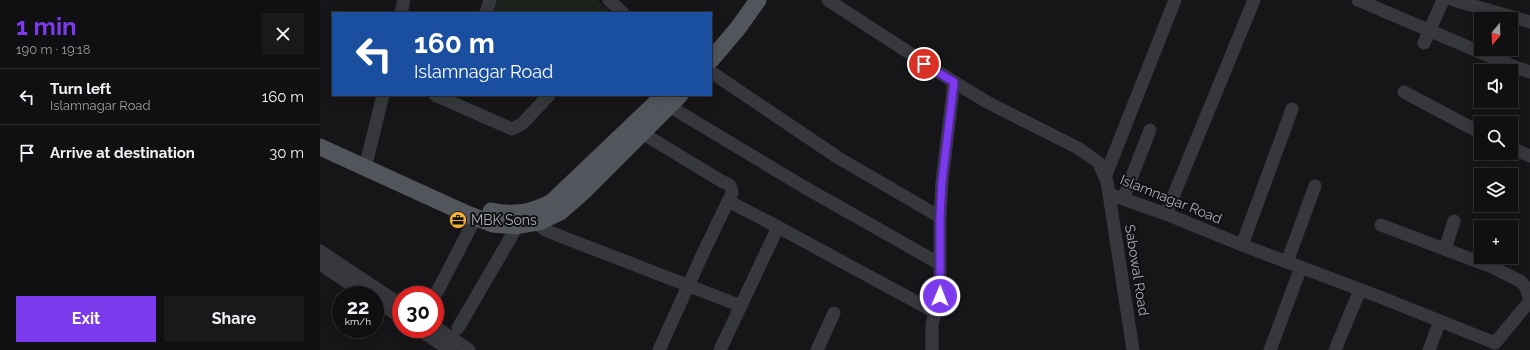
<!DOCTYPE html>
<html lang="en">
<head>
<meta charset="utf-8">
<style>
  body { margin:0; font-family:Raleway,sans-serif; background:#19191b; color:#f1f3f6; height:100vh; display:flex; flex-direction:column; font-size:15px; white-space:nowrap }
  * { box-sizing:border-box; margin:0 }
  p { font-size:13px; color:#9c9d9f }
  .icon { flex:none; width:22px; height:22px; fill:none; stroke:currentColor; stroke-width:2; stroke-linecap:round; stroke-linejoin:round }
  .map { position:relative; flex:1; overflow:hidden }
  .drawer { display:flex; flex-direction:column; background:#101012; width:320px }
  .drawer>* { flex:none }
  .top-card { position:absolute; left:12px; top:12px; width:380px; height:84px; border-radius:0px; box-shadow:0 2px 10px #0003,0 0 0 1px #303032; background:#1a4fa0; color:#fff; overflow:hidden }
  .needle { width:26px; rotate:199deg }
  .buttons { position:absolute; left:1154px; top:12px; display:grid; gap:8px }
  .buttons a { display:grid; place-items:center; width:44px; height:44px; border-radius:0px; background:#101012; box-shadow:0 2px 10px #0003,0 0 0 1px #303032; font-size:20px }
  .speed { position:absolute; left:12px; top:286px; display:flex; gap:8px; font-size:20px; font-weight:700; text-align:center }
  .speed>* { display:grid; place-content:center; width:52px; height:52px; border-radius:50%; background:#101012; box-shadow:0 2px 10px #0003,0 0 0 1px #303032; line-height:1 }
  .speed small { font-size:10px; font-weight:400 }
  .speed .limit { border:6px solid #d22; background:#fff; color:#111 }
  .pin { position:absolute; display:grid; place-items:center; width:34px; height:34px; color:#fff; margin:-17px; border:2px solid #fff; border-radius:50%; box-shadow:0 1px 4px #0007 }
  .me { position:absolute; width:44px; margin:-22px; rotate:1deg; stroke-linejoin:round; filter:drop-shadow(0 0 3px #0008) }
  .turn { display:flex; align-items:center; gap:14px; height:84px; padding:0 16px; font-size:18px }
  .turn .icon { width:52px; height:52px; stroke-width:2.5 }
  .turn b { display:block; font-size:28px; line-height:34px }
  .round { display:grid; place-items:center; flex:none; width:42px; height:42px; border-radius:0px; background:#19191b }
  .summary { display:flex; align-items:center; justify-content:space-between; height:68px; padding:0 16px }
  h1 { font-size:24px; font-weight:700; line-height:30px; color:#7c3aed }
  .button { display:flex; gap:8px; margin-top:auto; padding:8px 16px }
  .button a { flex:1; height:46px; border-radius:0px; background:#7c3aed; color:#fff; font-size:16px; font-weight:700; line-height:46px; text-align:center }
  .button a+a { background:#19191b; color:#f1f3f6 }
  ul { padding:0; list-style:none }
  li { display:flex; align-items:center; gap:12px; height:56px; padding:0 16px; border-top:1px solid #303032 }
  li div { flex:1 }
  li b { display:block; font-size:15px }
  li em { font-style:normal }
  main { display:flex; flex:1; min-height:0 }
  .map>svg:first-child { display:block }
  .green { fill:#1c231d }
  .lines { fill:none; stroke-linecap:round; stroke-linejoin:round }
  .minor { stroke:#37383d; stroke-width:13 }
  .major { stroke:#53555c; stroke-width:17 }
  .route-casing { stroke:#51269a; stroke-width:10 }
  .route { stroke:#7c3aed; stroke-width:7 }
  .labels { text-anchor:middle; stroke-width:4; stroke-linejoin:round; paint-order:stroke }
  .street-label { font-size:14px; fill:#a8adb8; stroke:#111113 }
  .poi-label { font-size:14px; fill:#a8adb8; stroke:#111113; text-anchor:start }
</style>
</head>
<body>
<main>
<section class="drawer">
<div class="summary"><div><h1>1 min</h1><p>190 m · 19:18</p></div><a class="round"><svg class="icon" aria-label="close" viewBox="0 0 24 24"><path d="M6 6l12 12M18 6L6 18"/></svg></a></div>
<ul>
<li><svg class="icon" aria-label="left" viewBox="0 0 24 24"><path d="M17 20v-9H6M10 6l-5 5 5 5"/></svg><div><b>Turn left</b><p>Islamnagar Road</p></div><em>160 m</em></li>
<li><svg class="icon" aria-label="arrive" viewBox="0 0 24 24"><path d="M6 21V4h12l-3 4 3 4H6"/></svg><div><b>Arrive at destination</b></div><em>30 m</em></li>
</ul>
<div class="button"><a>Exit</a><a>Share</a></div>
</section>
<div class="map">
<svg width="1210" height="350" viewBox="0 0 1210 350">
  <rect width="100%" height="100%" fill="#161618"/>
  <path class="green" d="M 177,0 L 277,0 L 291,13 L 173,13 Z"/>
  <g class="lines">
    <g class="minor">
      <path d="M 289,0 L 303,13"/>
      <path d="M 508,0 L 634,82 L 667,102 L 758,148 L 778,162 L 787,181 L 813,350"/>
      <path d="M 1038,0 L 1195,67 L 1210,72"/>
      <path d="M 1133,0 L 1210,22"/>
      <path d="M 81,13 L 84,0"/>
      <path d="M 166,13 L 170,0"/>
      <path d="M 1104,43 L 1123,0"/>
      <path d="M 391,72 L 517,157 L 620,217"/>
      <path d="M 1084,92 L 1161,133"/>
      <path d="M 115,95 L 192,129 L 202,124 L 229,95"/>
      <path d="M 349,106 L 484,187 L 620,264"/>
      <path d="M 322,133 L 403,182 C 410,184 411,186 412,193 L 384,251 L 339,350"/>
      <path d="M 1191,148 L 1210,156"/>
      <path d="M 45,168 L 63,95"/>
      <path d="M 785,177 L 855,0"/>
      <path d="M 789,194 L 846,214 L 922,245 L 1060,297 L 1175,343 L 1210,301"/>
      <path d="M 803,199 L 830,130"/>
      <path d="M 408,201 L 458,227 L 615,312"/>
      <path d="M 846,214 L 934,0"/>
      <path d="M 214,222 L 227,231 L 421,306"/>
      <path d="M 1061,225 L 1172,267 L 1200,281 L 1206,287 L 1210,301"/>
      <path d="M 922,245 L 972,109"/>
      <path d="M 1125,249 L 1134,221"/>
      <path d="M 0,251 L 81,305"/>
      <path d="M 967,262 L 995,186"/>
      <path d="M 0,264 L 47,295"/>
      <path d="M 117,292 L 156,217"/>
      <path d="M 55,300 L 81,317"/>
      <path d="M 115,327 L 149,350"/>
      <path d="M 138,328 L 198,225"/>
      <path d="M 98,329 L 130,350"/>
      <path d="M 400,350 L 458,227"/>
      <path d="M 497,350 L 514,313"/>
      <path d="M 612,350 L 612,324 L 620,296 L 620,217 L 622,181 L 634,82"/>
      <path d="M 950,350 L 981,267"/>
      <path d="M 1015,350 L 1040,290"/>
      <path d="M 1109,350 L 1120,321"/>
    </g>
    <g class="major">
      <path d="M 391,60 L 418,28 L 438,0"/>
      <path d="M 0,147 L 147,214 L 173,224 L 196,226 L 219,222 L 240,212 L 264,191 L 360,95"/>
      <path d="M 171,211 C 195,216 210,213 232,202 L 339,100"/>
    </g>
  </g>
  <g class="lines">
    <defs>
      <path id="route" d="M 604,64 L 634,82 L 622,181 L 620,217 L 620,296"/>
    </defs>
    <use href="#route" class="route-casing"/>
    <use href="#route" class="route"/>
  </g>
  <defs>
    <symbol id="office-disc" viewBox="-11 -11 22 22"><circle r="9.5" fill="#f2b134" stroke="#111113"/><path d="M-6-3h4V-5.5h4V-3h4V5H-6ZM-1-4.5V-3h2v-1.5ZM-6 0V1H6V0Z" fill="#111"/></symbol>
  </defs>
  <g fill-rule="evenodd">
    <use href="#office-disc" x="128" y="210" width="20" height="20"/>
  </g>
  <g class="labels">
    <g class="street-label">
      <text transform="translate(851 199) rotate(22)" y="5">Islamnagar Road</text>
      <text transform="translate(817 270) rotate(81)" y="5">Sabowal Road</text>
    </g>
    <g class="poi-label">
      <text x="151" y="225">MBK Sons</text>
    </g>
  </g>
</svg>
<div class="buttons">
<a><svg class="needle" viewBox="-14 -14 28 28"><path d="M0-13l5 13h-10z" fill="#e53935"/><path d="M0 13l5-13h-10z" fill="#9c9d9f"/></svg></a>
<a><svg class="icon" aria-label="sound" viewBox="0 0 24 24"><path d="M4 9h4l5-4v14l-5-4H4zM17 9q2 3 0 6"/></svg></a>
<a><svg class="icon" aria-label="search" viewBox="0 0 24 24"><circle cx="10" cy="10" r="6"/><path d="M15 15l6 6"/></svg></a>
<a><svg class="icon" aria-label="layers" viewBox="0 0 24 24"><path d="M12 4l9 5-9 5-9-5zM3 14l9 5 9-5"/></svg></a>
<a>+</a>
</div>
<div class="speed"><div>22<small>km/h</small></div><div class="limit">30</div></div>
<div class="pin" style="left:604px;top:64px;background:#d93025"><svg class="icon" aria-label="arrive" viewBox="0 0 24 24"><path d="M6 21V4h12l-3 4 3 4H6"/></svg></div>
<svg class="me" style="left:620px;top:296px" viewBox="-20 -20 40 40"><circle r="17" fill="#7c3aed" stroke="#fff" stroke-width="3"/><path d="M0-11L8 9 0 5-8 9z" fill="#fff"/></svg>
<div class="top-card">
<div class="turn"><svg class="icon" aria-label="left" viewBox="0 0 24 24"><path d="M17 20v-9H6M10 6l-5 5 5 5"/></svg><div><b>160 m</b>Islamnagar Road</div></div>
</div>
</div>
</main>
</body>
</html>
